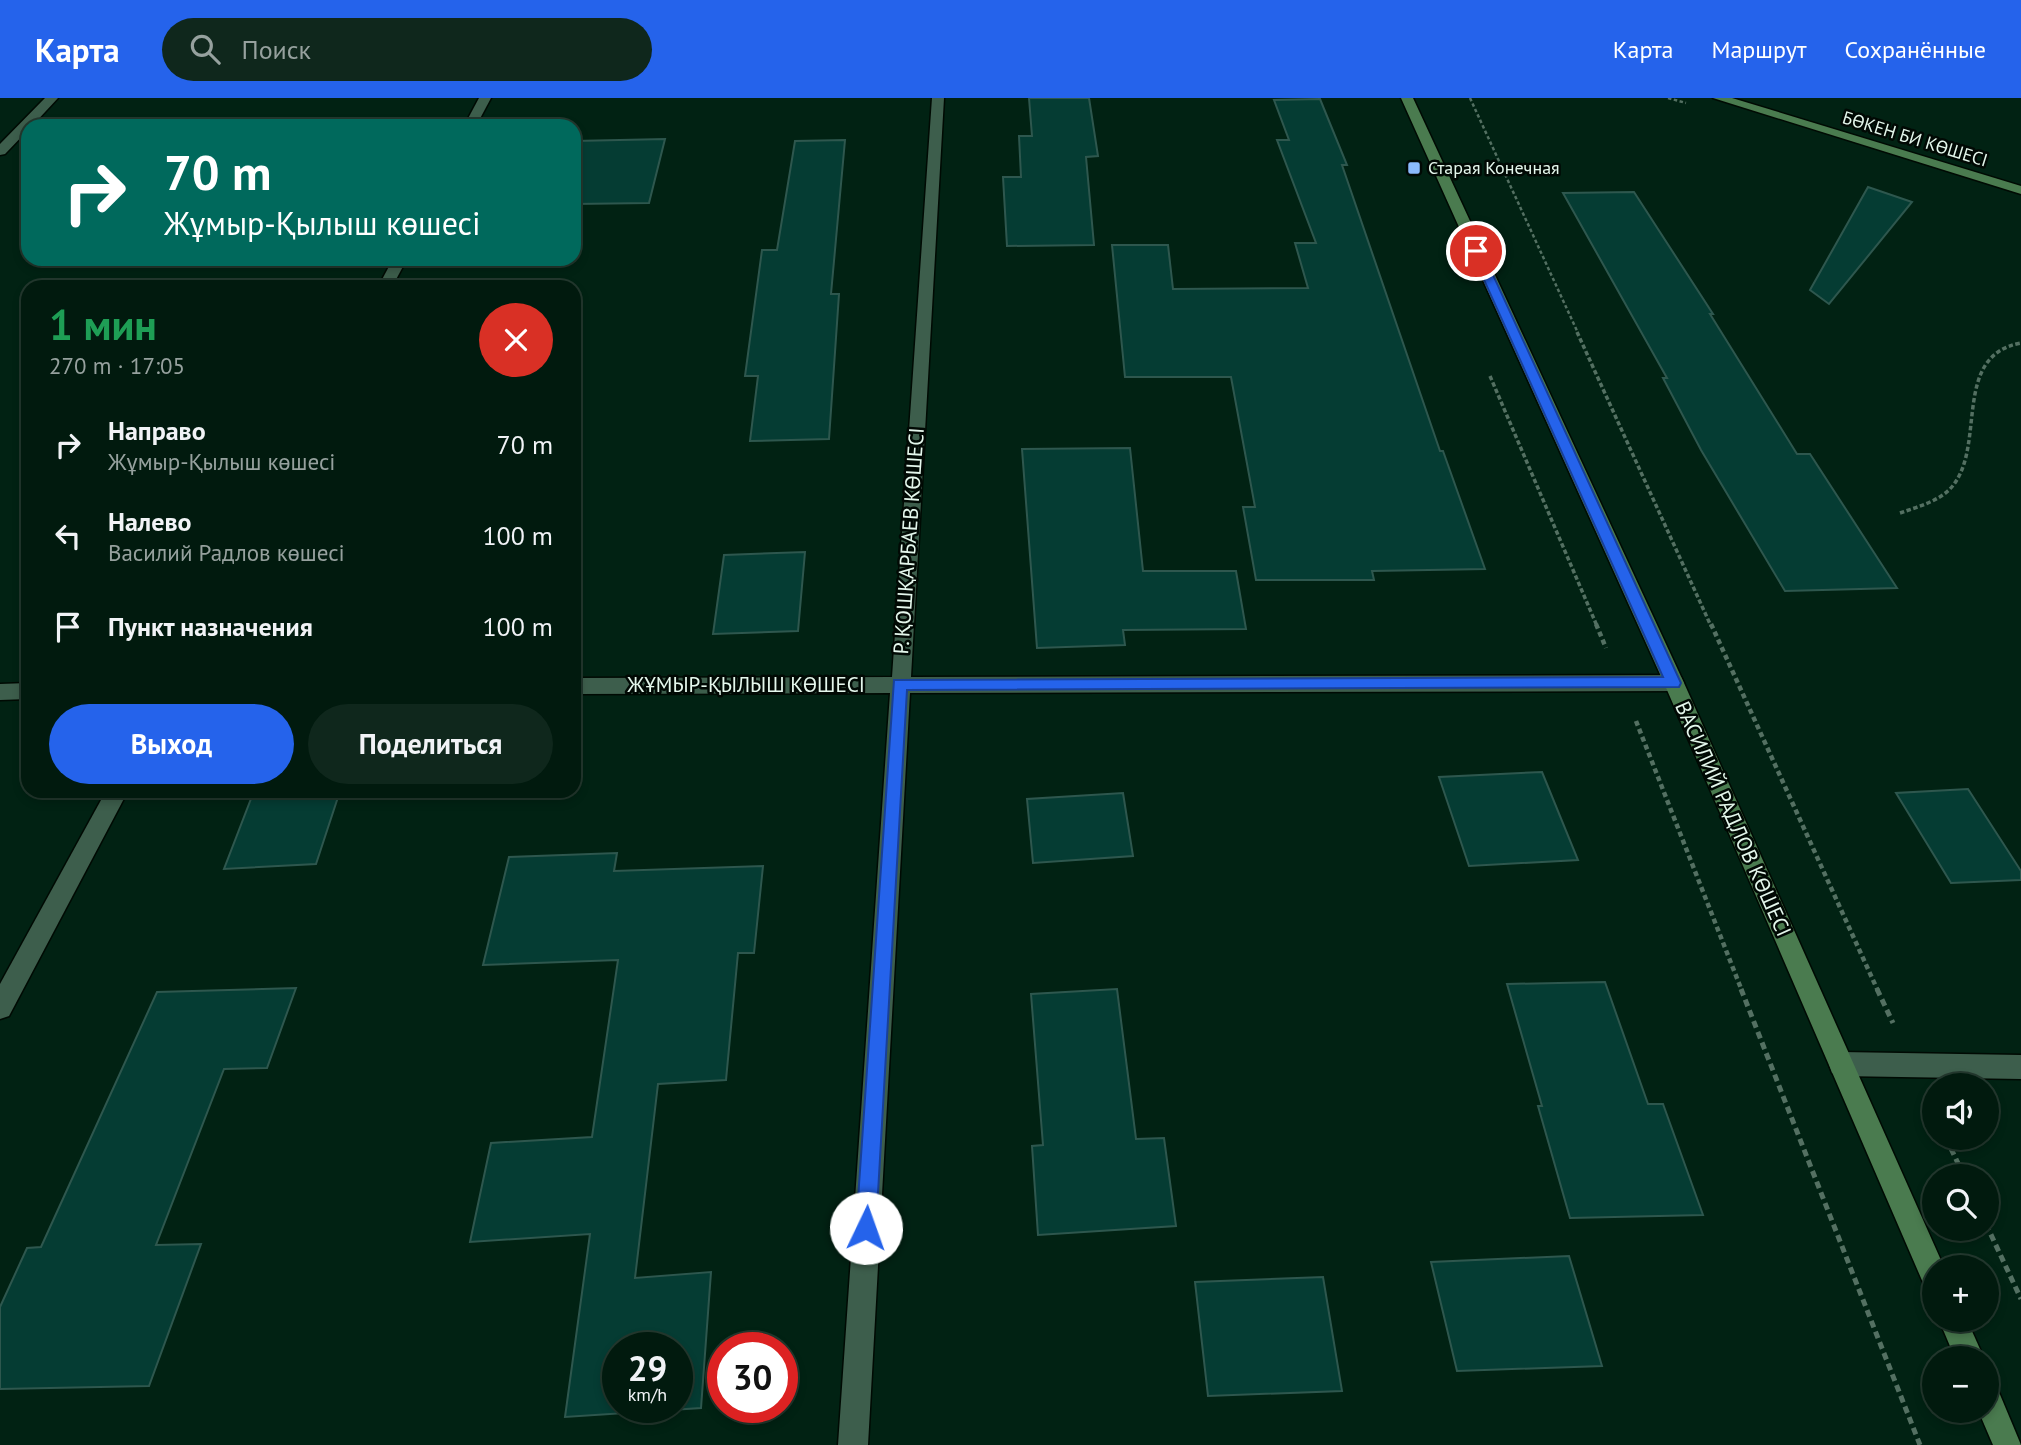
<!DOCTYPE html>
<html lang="ru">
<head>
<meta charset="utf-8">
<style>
  body { margin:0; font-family:"PT Sans",sans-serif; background:#0f271c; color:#f1f3f6; height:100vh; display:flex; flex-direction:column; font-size:26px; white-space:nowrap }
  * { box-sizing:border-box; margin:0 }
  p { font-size:23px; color:#96a19e }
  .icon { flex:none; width:38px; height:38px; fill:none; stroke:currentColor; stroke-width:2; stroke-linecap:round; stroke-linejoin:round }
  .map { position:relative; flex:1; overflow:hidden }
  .panel { position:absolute; left:21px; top:182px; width:560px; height:518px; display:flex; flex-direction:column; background:#011a0e; border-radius:21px; box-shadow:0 4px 10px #0003,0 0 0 2px #23382e }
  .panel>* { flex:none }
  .guide { position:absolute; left:21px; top:21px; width:560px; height:147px; border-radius:21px; box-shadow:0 4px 10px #0003,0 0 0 2px #23382e; background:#00695c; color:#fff; overflow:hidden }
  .tools { position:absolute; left:1922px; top:975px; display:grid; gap:14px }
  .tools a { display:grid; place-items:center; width:77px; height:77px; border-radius:50%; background:#011a0e; box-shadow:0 4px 10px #0003,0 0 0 2px #23382e; font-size:35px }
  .speed { position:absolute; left:602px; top:1234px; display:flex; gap:14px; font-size:35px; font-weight:700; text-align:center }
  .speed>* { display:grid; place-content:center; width:91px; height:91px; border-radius:50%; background:#011a0e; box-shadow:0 4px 10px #0003,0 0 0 2px #23382e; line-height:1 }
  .speed small { font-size:18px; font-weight:400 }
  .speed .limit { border:10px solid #d22; background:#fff; color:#111 }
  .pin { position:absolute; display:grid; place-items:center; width:60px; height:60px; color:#fff; margin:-30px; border:4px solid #fff; border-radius:50%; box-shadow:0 2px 7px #0007 }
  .me { position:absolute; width:77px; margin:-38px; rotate:3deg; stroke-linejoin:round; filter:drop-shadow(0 0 5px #0008) }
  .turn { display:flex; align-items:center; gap:24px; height:147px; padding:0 28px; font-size:32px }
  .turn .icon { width:91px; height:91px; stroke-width:2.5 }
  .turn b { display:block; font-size:49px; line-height:60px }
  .round { display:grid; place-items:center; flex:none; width:74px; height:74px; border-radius:37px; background:#0f271c }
  .summary { display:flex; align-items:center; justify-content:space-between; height:119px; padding:0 28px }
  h1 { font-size:42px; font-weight:700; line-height:52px; color:#1e9e55 }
  .primary-button { display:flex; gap:14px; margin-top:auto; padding:14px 28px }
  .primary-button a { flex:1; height:80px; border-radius:42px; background:#2563eb; color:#fff; font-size:28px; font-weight:700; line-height:80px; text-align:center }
  .primary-button a+a { background:#0f271c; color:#f1f3f6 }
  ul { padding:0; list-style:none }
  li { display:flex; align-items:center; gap:21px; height:91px; padding:0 28px }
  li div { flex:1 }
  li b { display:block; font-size:26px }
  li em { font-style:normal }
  header { display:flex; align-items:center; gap:42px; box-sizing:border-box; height:98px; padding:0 35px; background:#2563eb; color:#fff }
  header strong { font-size:33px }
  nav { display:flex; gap:38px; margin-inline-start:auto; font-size:24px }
  .search { width:490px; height:63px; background:#0f271c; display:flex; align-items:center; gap:18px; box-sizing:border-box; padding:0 24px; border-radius:38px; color:#96a19e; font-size:26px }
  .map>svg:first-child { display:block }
  .building { fill:#053c33; stroke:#2e574e; stroke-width:2; fill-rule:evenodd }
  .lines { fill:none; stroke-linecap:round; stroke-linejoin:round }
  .street-casing { stroke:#000a03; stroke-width:3 }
  .secondary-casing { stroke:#000a03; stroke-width:3 }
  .path-far3 { stroke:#547062; stroke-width:2.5; stroke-dasharray:3.5 2.5; stroke-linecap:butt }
  .path-far2 { stroke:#547062; stroke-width:3.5; stroke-dasharray:4.5 2.5; stroke-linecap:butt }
  .path-far1 { stroke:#547062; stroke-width:4.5; stroke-dasharray:5 3.5; stroke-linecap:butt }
  .path { stroke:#547062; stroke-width:5; stroke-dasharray:7 4.5; stroke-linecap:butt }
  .street { fill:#3d5e4c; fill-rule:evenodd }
  .secondary { fill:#4a7b4f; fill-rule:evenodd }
  .route { fill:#2563eb; stroke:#184099; stroke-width:2 }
  .poi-dot { fill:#8bbafc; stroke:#010904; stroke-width:2.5 }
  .labels { text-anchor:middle; stroke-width:5; stroke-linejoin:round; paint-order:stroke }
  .far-street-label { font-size:18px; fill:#e4f7ec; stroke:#010904 }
  .far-poi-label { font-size:18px; fill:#e4f7ec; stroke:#010904; text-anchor:start }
  .street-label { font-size:21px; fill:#e4f7ec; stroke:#010904 }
</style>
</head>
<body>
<header>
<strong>Карта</strong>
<div class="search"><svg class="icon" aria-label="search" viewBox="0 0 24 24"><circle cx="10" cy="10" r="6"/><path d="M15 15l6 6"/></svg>Поиск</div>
<nav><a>Карта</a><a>Маршрут</a><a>Сохранённые</a></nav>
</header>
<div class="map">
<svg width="2021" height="1347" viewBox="0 0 2021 1347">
  <rect width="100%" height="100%" fill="#012213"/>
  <g class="building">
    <path d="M 1029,0 L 1089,0 L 1098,58 L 1086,59 L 1094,147 L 1007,148 L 1003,79 L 1021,79 L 1019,38 L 1032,38 Z"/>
    <path d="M 1320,1 L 1347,67 L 1342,67 L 1440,353 L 1443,353 L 1485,471 L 1372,473 L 1374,482 L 1256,482 L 1243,409 L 1255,409 L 1231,279 L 1125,279 L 1112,147 L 1168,147 L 1173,191 L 1308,190 L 1295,145 L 1316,145 L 1277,42 L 1289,42 L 1274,2 Z"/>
    <path d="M 665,41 L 649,105 L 574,106 L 574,43 Z"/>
    <path d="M 845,42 L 831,196 L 839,196 L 829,341 L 750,343 L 758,278 L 745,278 L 762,152 L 777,152 L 795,43 Z"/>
    <path d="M 1868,89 L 1912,104 L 1829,206 L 1810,192 Z"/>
    <path d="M 1634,94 L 1713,216 L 1710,216 L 1797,356 L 1810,356 L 1897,490 L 1785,493 L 1701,352 L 1663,280 L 1667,280 L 1563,95 Z"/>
    <path d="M 1130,350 L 1143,473 L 1236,473 L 1246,531 L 1123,532 L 1125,547 L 1037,550 L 1022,351 Z"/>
    <path d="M 805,454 L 798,533 L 713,536 L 724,457 Z"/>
    <path d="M 1542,674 L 1578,762 L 1469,768 L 1439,679 Z"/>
    <path d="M 1968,691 L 2021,773 L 2021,782 L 1951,785 L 1896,695 Z"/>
    <path d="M 254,693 L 340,693 L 316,766 L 224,771 Z"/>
    <path d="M 1123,695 L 1133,758 L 1033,765 L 1027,701 Z"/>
    <path d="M 617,755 L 614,773 L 763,768 L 754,855 L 738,855 L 726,982 L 658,986 L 635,1180 L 711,1174 L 701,1310 L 565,1319 L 590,1136 L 470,1144 L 491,1045 L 592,1039 L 618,862 L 483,867 L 509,759 ZM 618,1250 L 677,1250 L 677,1309 L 618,1309 Z"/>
    <path d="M 1605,884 L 1648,1006 L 1663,1006 L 1703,1117 L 1570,1120 L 1538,1008 L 1542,1008 L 1507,886 Z"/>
    <path d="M 296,890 L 267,970 L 224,971 L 156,1147 L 201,1146 L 149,1288 L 0,1291 L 0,1209 L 27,1150 L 41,1149 L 157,894 Z"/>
    <path d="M 1117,891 L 1136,1041 L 1164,1040 L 1176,1128 L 1038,1137 L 1032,1048 L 1043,1047 L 1031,896 Z"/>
    <path d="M 1569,1158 L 1602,1268 L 1457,1273 L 1431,1164 Z"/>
    <path d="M 1323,1179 L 1342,1293 L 1208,1298 L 1195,1184 Z"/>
  </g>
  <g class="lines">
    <defs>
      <g id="street">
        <path d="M 45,0 L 58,0 L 32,28 L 28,28 L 28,32 L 5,56 L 0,57 L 0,46 Z"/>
        <path d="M 479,0 L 491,0 L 476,28 L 464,28 Z"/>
        <path d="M 932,0 L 944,0 L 911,579 L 1674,577 L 1681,579 L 1684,585 L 1681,591 L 1674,593 L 910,595 L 868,1347 L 838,1347 L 890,595 L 574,596 L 574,580 L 892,579 Z"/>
        <path d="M 393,161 L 407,161 L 392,189 L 378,189 Z"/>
        <path d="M 28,585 L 28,601 L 0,602 L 0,586 Z"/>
        <path d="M 106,693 L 128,693 L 9,918 L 0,921 L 0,886 Z"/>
        <path d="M 1841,954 L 2021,957 L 2021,981 L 1841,978 L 1832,975 L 1829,966 L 1832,957 Z"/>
      </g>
      <g id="secondary">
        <path d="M 1401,0 L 1413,0 L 1684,585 L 1944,1169 L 1934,1169 L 1934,1191 L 1924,1187 L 1664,585 Z"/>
        <path d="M 1713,0 L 1732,0 L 2021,88 L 2021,96 Z"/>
        <path d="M 1939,1222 L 1967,1222 L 1984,1260 L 1955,1260 Z"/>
        <path d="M 1986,1283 L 1996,1287 L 2021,1347 L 1993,1347 L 1978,1312 L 1986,1312 Z"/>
      </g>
    </defs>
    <use href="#street" class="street-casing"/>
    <use href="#secondary" class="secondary-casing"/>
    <g class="path-far3">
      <path d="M 1470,0 L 1578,235"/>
      <path d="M 1668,0 L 1686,5"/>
    </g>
    <g class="path-far2">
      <path d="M 1577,234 L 1711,528"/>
      <path d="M 1490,278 L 1597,528"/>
      <path d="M 1900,415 C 1917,409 1936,404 1949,392 C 1989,352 1949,258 2021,245"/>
    </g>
    <g class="path-far1">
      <path d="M 1596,526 L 1606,550"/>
      <path d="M 1711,526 L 1878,893"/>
      <path d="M 1636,623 L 1742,893"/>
    </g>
    <g class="path">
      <path d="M 1741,891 L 1920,1347"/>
      <path d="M 1877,891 L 1893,925"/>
      <path d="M 1946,1040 L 1964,1078"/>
      <path d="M 1986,1126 L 2021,1201"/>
    </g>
    <use href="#street" class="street"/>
    <use href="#secondary" class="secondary"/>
  </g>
  <path class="route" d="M 1476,149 L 1482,153 L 1681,585 L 1679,589 L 907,592 L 876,1130 L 873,1137 L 866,1140 L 859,1137 L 856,1130 L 894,582 L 1663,579 L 1471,153 Z"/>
  <rect class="poi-dot" x="1407" y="63" width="14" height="14" rx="3.5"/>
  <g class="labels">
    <g class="far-street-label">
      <text transform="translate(1915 41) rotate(17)" y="6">БӨКЕН БИ КӨШЕСІ</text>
    </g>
    <g class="far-poi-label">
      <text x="1428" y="76">Старая Конечная</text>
    </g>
    <g class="street-label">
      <text transform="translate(909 443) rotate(-86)" y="7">Р. ҚОШҚАРБАЕВ КӨШЕСІ</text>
      <text x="746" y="594">ЖҰМЫР-ҚЫЛЫШ КӨШЕСІ</text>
      <text transform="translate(1733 721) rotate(66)" y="7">ВАСИЛИЙ РАДЛОВ КӨШЕСІ</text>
    </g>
  </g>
</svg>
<div class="tools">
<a><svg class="icon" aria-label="sound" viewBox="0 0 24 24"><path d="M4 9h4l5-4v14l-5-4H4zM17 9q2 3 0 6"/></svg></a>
<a><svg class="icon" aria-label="search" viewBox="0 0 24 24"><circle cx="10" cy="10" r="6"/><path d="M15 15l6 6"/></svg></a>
<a>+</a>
<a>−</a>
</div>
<div class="speed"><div>29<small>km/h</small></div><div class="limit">30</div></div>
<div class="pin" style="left:1476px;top:153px;background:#d93025"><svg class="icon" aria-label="arrive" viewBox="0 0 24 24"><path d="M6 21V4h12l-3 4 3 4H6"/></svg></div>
<svg class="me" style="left:866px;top:1130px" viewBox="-20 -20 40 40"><circle r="19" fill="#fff"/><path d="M0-13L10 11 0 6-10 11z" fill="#2563eb"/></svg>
<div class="guide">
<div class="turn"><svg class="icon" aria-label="right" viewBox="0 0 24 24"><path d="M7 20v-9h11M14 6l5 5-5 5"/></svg><div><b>70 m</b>Жұмыр-Қылыш көшесі</div></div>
</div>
<section class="panel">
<div class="summary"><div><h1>1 мин</h1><p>270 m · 17:05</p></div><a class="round" style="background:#d93025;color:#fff"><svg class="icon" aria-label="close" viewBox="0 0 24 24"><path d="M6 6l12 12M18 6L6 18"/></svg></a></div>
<ul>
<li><svg class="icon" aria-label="right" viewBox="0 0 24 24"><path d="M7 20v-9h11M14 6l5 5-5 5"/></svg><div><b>Направо</b><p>Жұмыр-Қылыш көшесі</p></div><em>70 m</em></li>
<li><svg class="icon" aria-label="left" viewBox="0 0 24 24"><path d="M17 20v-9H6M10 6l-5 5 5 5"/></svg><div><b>Налево</b><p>Василий Радлов көшесі</p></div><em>100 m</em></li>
<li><svg class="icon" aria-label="arrive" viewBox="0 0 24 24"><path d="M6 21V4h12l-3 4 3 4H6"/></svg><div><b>Пункт назначения</b></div><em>100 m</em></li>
</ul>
<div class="primary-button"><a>Выход</a><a>Поделиться</a></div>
</section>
</div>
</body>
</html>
